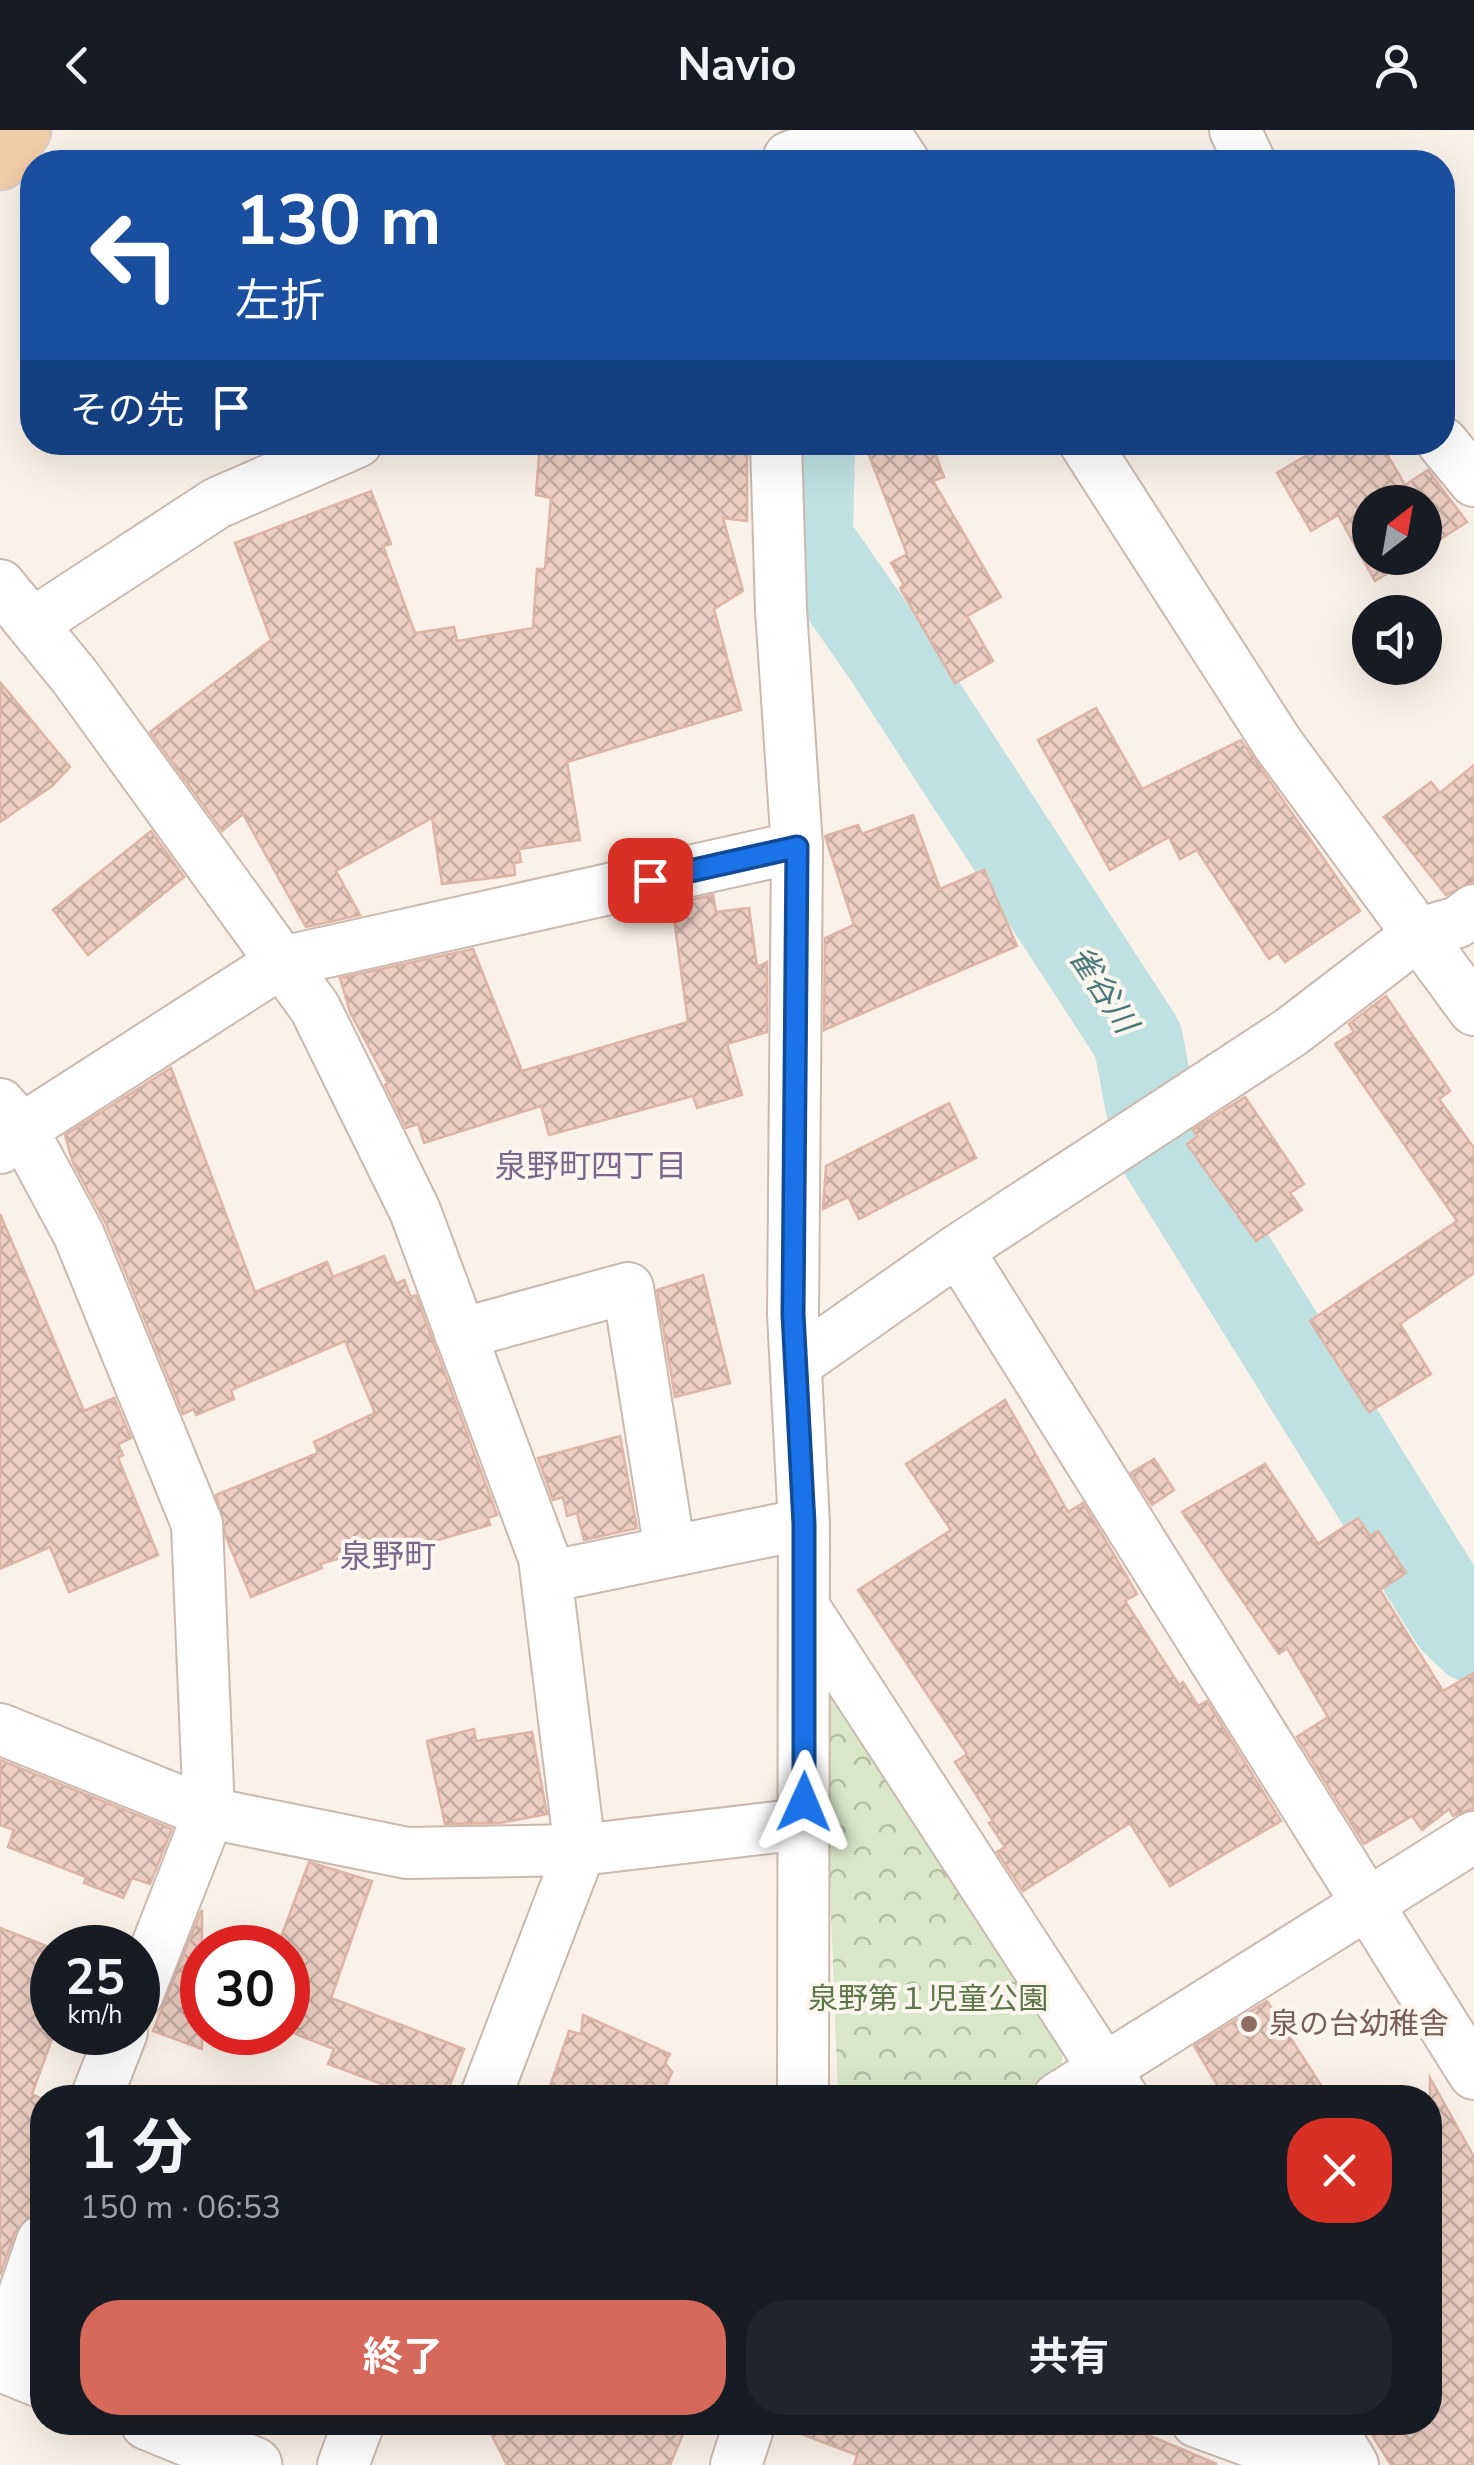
<!DOCTYPE html>
<html lang="ja">
<head>
<meta charset="utf-8">
<style>
  body { margin:0; font-family:"Nunito Sans","Noto Sans JP",sans-serif; background:#20242c; color:#f1f3f6; height:100vh; display:flex; flex-direction:column; font-size:38px; white-space:nowrap }
  * { box-sizing:border-box; margin:0 }
  p { font-size:32px; color:#9ea1a6 }
  .icon { flex:none; width:55px; height:55px; fill:none; stroke:currentColor; stroke-width:2; stroke-linecap:round; stroke-linejoin:round }
  .map { position:relative; flex:1; overflow:hidden }
  .panel { position:absolute; left:30px; top:1955px; width:1412px; height:350px; display:flex; flex-direction:column; background:#171b24; border-radius:40px; box-shadow:0 10px 40px #0002 }
  .panel>* { flex:none }
  .banner { position:absolute; left:20px; top:20px; width:1435px; height:305px; border-radius:40px; box-shadow:0 10px 40px #0002; background:#1a4fa0; color:#fff; overflow:hidden }
  .needle { width:65px; rotate:31deg }
  .fabs { position:absolute; left:1352px; top:355px; display:grid; gap:20px }
  .fabs a { display:grid; place-items:center; width:90px; height:90px; border-radius:50%; background:#171b24; box-shadow:0 10px 40px #0002; font-size:50px }
  .speed { position:absolute; left:30px; top:1795px; display:flex; gap:20px; font-size:50px; font-weight:700; text-align:center }
  .speed>* { display:grid; place-content:center; width:130px; height:130px; border-radius:50%; background:#171b24; box-shadow:0 10px 40px #0002; line-height:1 }
  .speed small { font-size:25px; font-weight:400 }
  .speed .limit { border:15px solid #d22; background:#fff; color:#111 }
  .pin { position:absolute; display:grid; place-items:center; width:85px; height:85px; color:#fff; margin:-42px; border-radius:20px; box-shadow:0 5px 15px #0006 }
  .me { position:absolute; width:110px; margin:-55px; rotate:1deg; stroke-linejoin:round; filter:drop-shadow(0 0 8px #0008) }
  .turn { display:flex; align-items:center; gap:35px; height:210px; padding:0 50px; font-size:45px }
  .turn .icon { width:130px; height:130px; stroke-width:2.5 }
  .turn b { display:block; font-size:70px; line-height:85px }
  .then { display:flex; align-items:center; height:95px; padding:0 50px; background:#0003; gap:20px; font-size:38px }
  .round { display:grid; place-items:center; flex:none; width:105px; height:105px; border-radius:40px; background:#20242c }
  .summary { display:flex; align-items:center; justify-content:space-between; height:170px; padding:0 50px }
  h1 { font-size:60px; font-weight:700; line-height:75px }
  .button { display:flex; gap:20px; margin-top:auto; padding:20px 50px }
  .button a { flex:1; height:115px; border-radius:40px; background:#d7695a; color:#fff; font-size:40px; font-weight:700; line-height:115px; text-align:center }
  .button a+a { background:#20242c; color:#f1f3f6 }
  header { display:flex; justify-content:space-between; align-items:center; height:130px; padding:0 50px; background:#171b24; font-size:45px; font-weight:700 }
  .map>svg:first-child { display:block }
  .park { fill:url(#park-crowns) }
  .lines { fill:none; stroke-linecap:round; stroke-linejoin:round }
  .river { stroke:#bfe1e2; stroke-width:90 }
  .building { fill:url(#building-cross-hatch); stroke:#deb4a5; stroke-width:2.5 }
  .minor-casing { stroke:#cbb9af; stroke-width:54 }
  .tertiary-casing { stroke:#cbb9af; stroke-width:59 }
  .primary-casing { stroke:#d8d0ce; stroke-width:59 }
  .minor { stroke:#fff; stroke-width:50 }
  .tertiary { stroke:#fff; stroke-width:55 }
  .primary { stroke:#f2cea8; stroke-width:55 }
  .route-casing { stroke:#114b97; stroke-width:25 }
  .route { stroke:#1a73e8; stroke-width:18 }
  .education-dot { fill:#8d6e63; stroke:#fdf6ee; stroke-width:4 }
  .labels { text-anchor:middle; stroke-width:8; stroke-linejoin:round; paint-order:stroke }
  .park-label { font-size:30px; fill:#5b7748; stroke:#fdf6ee }
  .education-label { font-size:30px; fill:#785e54; stroke:#fdf6ee; text-anchor:start }
  .water-label { font-size:32px; font-style:italic; fill:#47797c; stroke:#fdf6ee }
  .neighbourhood-label { font-size:32px; fill:#7c668e; stroke:#fdf6ee }
</style>
</head>
<body>
<header><svg class="icon" aria-label="back" viewBox="0 0 24 24"><path d="M15 5l-7 7 7 7"/></svg>Navio<svg class="icon" aria-label="person" viewBox="0 0 24 24"><circle cx="12" cy="8" r="4"/><path d="M4 21q1-7 8-7t8 7"/></svg></header>
<div class="map">
<svg width="1474" height="2335" viewBox="0 0 1474 2335">
  <defs>
    <pattern id="park-crowns" width="20" height="18" patternUnits="userSpaceOnUse" patternTransform="scale(2.5)"><rect width="20" height="18" fill="#d8e7c8"/><path d="M2 6a3 3 0 1 1 6 0M12 15a3 3 0 1 1 6 0" fill="none" stroke="#b4bea5"/></pattern>
    <pattern id="building-cross-hatch" width="8" height="8" patternUnits="userSpaceOnUse" patternTransform="scale(2.5)"><rect width="8" height="8" fill="#edcfc3"/><path d="M0 0l8 8M0 8l8-8" fill="none" stroke="#c4aba1"/></pattern>
  </defs>
  <rect width="100%" height="100%" fill="#faf1e8"/>
  <path class="park" d="M 843,1561 L 1065,1909 L 1061,1938 L 1013,1967 L 838,1967 L 823,1570 Z"/>
  <g class="lines">
    <path class="river" d="M 810,312 L 808,410 L 888,525 L 1138,910 L 1157,1011 L 1455,1490 L 1474,1508"/>
  </g>
  <g class="building">
    <path d="M 540,312 L 616,312 L 703,321 L 704,312 L 747,312 L 747,391 L 723,388 L 743,461 L 714,479 L 741,580 L 567,632 L 580,710 L 519,719 L 521,732 L 514,733 L 515,745 L 442,754 L 432,688 L 336,741 L 360,785 L 306,797 L 243,684 L 222,701 L 150,602 L 271,510 L 235,413 L 371,361 L 391,414 L 383,416 L 415,503 L 454,497 L 457,511 L 533,498 L 537,439 L 545,439 L 551,368 L 536,365 Z"/>
    <path d="M 864,312 L 931,312 L 944,347 L 933,351 L 1001,467 L 967,486 L 993,531 L 955,553 L 900,458 L 904,455 L 891,433 L 907,424 Z"/>
    <path d="M 1329,312 L 1380,312 L 1405,355 L 1428,340 L 1467,392 L 1425,419 L 1425,372 L 1370,372 L 1370,428 L 1412,428 L 1375,451 L 1338,385 L 1311,401 L 1277,343 Z"/>
    <path d="M 0,552 L 70,637 L 52,656 L 0,692 Z"/>
    <path d="M 1096,578 L 1142,659 L 1241,610 L 1360,781 L 1285,832 L 1278,823 L 1269,829 L 1197,720 L 1180,729 L 1169,707 L 1110,740 L 1038,610 Z"/>
    <path d="M 1474,635 L 1474,752 L 1446,765 L 1384,687 L 1431,652 L 1440,663 Z"/>
    <path d="M 913,685 L 940,759 L 984,740 L 1017,816 L 824,900 L 825,808 L 854,795 L 825,706 L 858,695 L 862,704 Z"/>
    <path d="M 151,701 L 184,747 L 88,825 L 53,780 Z"/>
    <path d="M 713,765 L 716,782 L 749,778 L 757,837 L 767,832 L 767,902 L 727,914 L 742,965 L 697,978 L 693,966 L 549,1005 L 541,976 L 424,1013 L 418,994 L 406,998 L 385,955 L 388,953 L 350,882 L 340,848 L 473,819 L 522,941 L 688,892 L 672,774 Z"/>
    <path d="M 1386,866 L 1450,961 L 1439,969 L 1474,1018 L 1474,1143 L 1400,1194 L 1431,1244 L 1369,1282 L 1310,1191 L 1457,1091 L 1335,914 L 1354,902 L 1349,894 Z"/>
    <path d="M 171,938 L 255,1162 L 327,1132 L 333,1147 L 384,1126 L 396,1154 L 404,1150 L 411,1167 L 416,1165 L 497,1385 L 488,1388 L 490,1395 L 414,1417 L 411,1407 L 320,1434 L 322,1438 L 251,1467 L 226,1407 L 216,1365 L 318,1323 L 314,1312 L 375,1283 L 345,1211 L 231,1260 L 234,1269 L 196,1285 L 194,1279 L 183,1284 L 106,1094 L 73,1033 L 65,1005 Z"/>
    <path d="M 1245,967 L 1304,1054 L 1290,1063 L 1302,1080 L 1256,1111 L 1187,1014 L 1197,1007 L 1193,1000 Z"/>
    <path d="M 949,973 L 976,1028 L 859,1089 L 848,1067 L 823,1079 L 826,1036 Z"/>
    <path d="M 0,1084 L 84,1281 L 114,1268 L 131,1308 L 118,1314 L 123,1325 L 118,1328 L 158,1425 L 69,1462 L 50,1417 L 0,1439 Z"/>
    <path d="M 703,1145 L 730,1253 L 675,1267 L 657,1160 Z"/>
    <path d="M 1005,1270 L 1068,1382 L 1083,1373 L 1103,1406 L 1137,1464 L 1125,1471 L 1179,1555 L 1183,1552 L 1198,1576 L 1207,1571 L 1281,1691 L 1170,1756 L 1130,1693 L 1023,1761 L 997,1722 L 1005,1717 L 989,1693 L 993,1691 L 955,1632 L 967,1624 L 858,1460 L 951,1400 L 906,1334 Z"/>
    <path d="M 620,1306 L 637,1398 L 584,1410 L 577,1383 L 567,1386 L 563,1367 L 553,1370 L 538,1328 Z"/>
    <path d="M 1154,1329 L 1174,1360 L 1152,1375 L 1131,1343 Z"/>
    <path d="M 1265,1334 L 1318,1414 L 1358,1388 L 1370,1406 L 1378,1401 L 1406,1443 L 1380,1460 L 1443,1561 L 1474,1543 L 1474,1678 L 1453,1686 L 1449,1679 L 1422,1700 L 1412,1686 L 1364,1714 L 1297,1607 L 1328,1587 L 1287,1518 L 1279,1524 L 1182,1382 Z"/>
    <path d="M 474,1599 L 476,1611 L 532,1602 L 547,1684 L 500,1693 L 445,1694 L 427,1611 Z"/>
    <path d="M 0,1630 L 172,1699 L 150,1754 L 132,1748 L 123,1768 L 84,1753 L 86,1747 L 8,1717 L 14,1700 L 0,1695 Z"/>
    <path d="M 309,1732 L 372,1751 L 331,1868 L 464,1919 L 445,1968 L 420,1968 L 328,1934 L 334,1919 L 288,1901 L 288,1818 L 277,1818 Z"/>
    <path d="M 201,1781 L 202,1781 L 202,1919 L 153,1901 Z"/>
    <path d="M 0,1798 L 52,1818 L 52,1909 L 32,1964 L 42,1969 L 42,2056 L 34,2084 L 15,2102 L 0,2145 Z"/>
    <path d="M 1267,1871 L 1329,1968 L 1225,1968 L 1194,1916 Z"/>
    <path d="M 583,1885 L 670,1924 L 665,1933 L 672,1942 L 661,1968 L 546,1968 L 569,1901 L 581,1904 Z"/>
    <path d="M 1430,1948 L 1474,2027 L 1474,2335 L 1391,2335 L 1364,2292 L 1430,2292 Z"/>
    <path d="M 485,2292 L 688,2292 L 670,2335 L 507,2335 Z"/>
    <path d="M 781,2292 L 1117,2292 L 1217,2334 L 854,2335 L 857,2325 L 780,2296 Z"/>
  </g>
  <g class="lines">
    <defs>
      <g id="minor">
        <path d="M 883,0 L 904,32"/>
        <path d="M 1235,0 L 1250,32"/>
        <path d="M 789,27 L 866,0"/>
        <path d="M 776,312 L 781,480 L 797,717 L 793,1184 L 804,1394 L 803,1968"/>
        <path d="M 1084,312 L 1278,614 L 1474,880"/>
        <path d="M 1442,312 L 1474,351"/>
        <path d="M 0,455 L 75,547 L 315,878 L 415,1081 L 544,1428 L 580,1720 L 485,1968"/>
        <path d="M 32,494 L 217,373 L 357,312"/>
        <path d="M 0,974 L 22,999 L 79,1105 L 197,1394 L 209,1683 L 138,1864"/>
        <path d="M 0,1018 L 22,999 L 282,832 L 797,717"/>
        <path d="M 958,1120 L 1474,1944"/>
        <path d="M 460,1204 L 628,1158 L 670,1421"/>
        <path d="M 797,1233 L 958,1120 L 1291,902 L 1420,803 L 1458,792 L 1474,780"/>
        <path d="M 547,1447 L 804,1394"/>
        <path d="M 805,1479 L 1123,1968"/>
        <path d="M 0,1599 L 209,1683 L 407,1723 L 580,1720 L 803,1694"/>
        <path d="M 96,1968 L 122,1902"/>
        <path d="M 1058,1968 L 1474,1707"/>
        <path d="M 0,2233 L 42,2111"/>
        <path d="M 1197,2292 L 1315,2335"/>
        <path d="M 1327,2292 L 1353,2335"/>
        <path d="M 343,2335 L 359,2292"/>
        <path d="M 736,2335 L 750,2292"/>
      </g>
      <g id="tertiary">
        <path d="M 0,2233 L 42,2250"/>
        <path d="M 148,2292 L 254,2335"/>
      </g>
      <path id="primary" d="M 0,32 L 23,0"/>
    </defs>
    <use href="#minor" class="minor-casing"/>
    <use href="#tertiary" class="tertiary-casing"/>
    <use href="#primary" class="primary-casing"/>
    <use href="#minor" class="minor"/>
    <use href="#tertiary" class="tertiary"/>
    <use href="#primary" class="primary"/>
  </g>
  <g class="lines">
    <defs>
      <path id="route" d="M 650,750 L 797,717 L 793,1184 L 804,1394 L 804,1672"/>
    </defs>
    <use href="#route" class="route-casing"/>
    <use href="#route" class="route"/>
  </g>
  <circle class="education-dot" cx="1249" cy="1894" r="10"/>
  <g class="labels">
    <g class="park-label">
      <text x="928" y="1879">泉野第１児童公園</text>
    </g>
    <g class="education-label">
      <text x="1269" y="1904">泉の台幼稚舎</text>
    </g>
    <g class="water-label">
      <text transform="translate(1103 859) rotate(57)" y="11">雀谷川</text>
    </g>
    <g class="neighbourhood-label">
      <text x="591" y="1047">泉野町四丁目</text>
      <text x="388" y="1437">泉野町</text>
    </g>
  </g>
</svg>
<div class="fabs">
<a><svg class="needle" viewBox="-14 -14 28 28"><path d="M0-13l5 13h-10z" fill="#e53935"/><path d="M0 13l5-13h-10z" fill="#9ea1a6"/></svg></a>
<a><svg class="icon" aria-label="sound" viewBox="0 0 24 24"><path d="M4 9h4l5-4v14l-5-4H4zM17 9q2 3 0 6"/></svg></a>
</div>
<div class="speed"><div>25<small>km/h</small></div><div class="limit">30</div></div>
<div class="pin" style="left:650px;top:750px;background:#d93025"><svg class="icon" aria-label="arrive" viewBox="0 0 24 24"><path d="M6 21V4h12l-3 4 3 4H6"/></svg></div>
<svg class="me" style="left:804px;top:1672px" viewBox="-20 -20 40 40"><path d="M0-17L14 15 0 8-14 15z" fill="#1a73e8" stroke="#fff" stroke-width="4"/></svg>
<div class="banner">
<div class="turn"><svg class="icon" aria-label="left" viewBox="0 0 24 24"><path d="M17 20v-9H6M10 6l-5 5 5 5"/></svg><div><b>130 m</b>左折</div></div>
<div class="then">その先<svg class="icon" aria-label="arrive" viewBox="0 0 24 24"><path d="M6 21V4h12l-3 4 3 4H6"/></svg></div>
</div>
<section class="panel">
<div class="summary"><div><h1>1 分</h1><p>150 m · 06:53</p></div><a class="round" style="background:#d93025;color:#fff"><svg class="icon" aria-label="close" viewBox="0 0 24 24"><path d="M6 6l12 12M18 6L6 18"/></svg></a></div>
<div class="button"><a>終了</a><a>共有</a></div>
</section>
</div>
</body>
</html>
